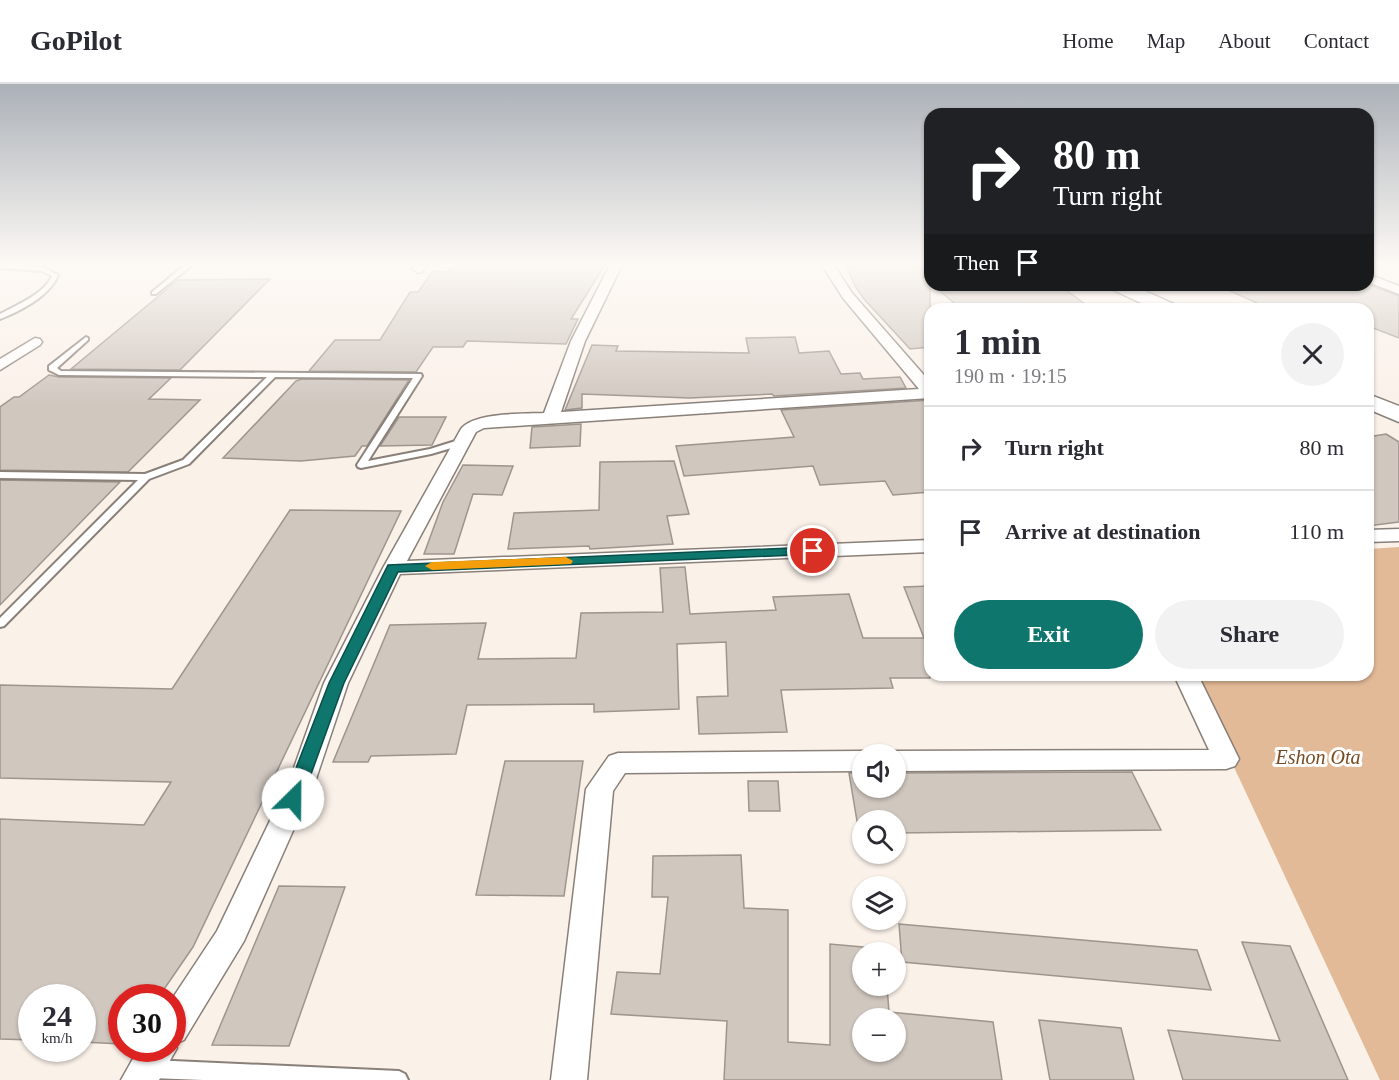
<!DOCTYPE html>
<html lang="en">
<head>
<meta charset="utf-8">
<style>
  body { margin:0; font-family:Georgia,serif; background:#f2f2f3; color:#2b2b33; height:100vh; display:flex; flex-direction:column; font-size:22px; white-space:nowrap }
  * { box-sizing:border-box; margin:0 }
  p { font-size:20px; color:#7c7c81 }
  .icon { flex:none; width:33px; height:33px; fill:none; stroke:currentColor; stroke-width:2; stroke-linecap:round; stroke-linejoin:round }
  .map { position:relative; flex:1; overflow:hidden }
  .panel { position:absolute; left:924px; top:219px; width:450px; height:378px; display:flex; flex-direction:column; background:#fff; border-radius:18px; box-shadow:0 2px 4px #0004 }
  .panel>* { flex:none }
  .banner { position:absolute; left:924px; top:24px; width:450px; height:183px; border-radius:18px; box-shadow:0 2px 4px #0004; background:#202124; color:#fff; overflow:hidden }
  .tools { position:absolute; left:852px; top:660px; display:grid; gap:12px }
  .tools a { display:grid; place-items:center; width:54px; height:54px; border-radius:50%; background:#fff; box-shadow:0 2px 4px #0004; font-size:30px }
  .speed { position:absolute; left:18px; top:900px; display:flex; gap:12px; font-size:30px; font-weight:700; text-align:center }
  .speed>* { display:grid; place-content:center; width:78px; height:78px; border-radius:50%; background:#fff; box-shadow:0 2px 4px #0004; line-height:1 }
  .speed small { font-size:15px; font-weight:400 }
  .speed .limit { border:9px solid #d22; background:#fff; color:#111 }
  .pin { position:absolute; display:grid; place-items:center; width:51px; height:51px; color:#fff; margin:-26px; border:3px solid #fff; border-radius:50%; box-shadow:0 2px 6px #0007 }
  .me { position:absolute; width:66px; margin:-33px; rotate:23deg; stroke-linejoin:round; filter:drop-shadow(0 0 4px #0008) }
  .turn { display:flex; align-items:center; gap:21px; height:126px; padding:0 30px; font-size:27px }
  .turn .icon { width:78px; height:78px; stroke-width:2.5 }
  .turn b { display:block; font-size:42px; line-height:51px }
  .then { display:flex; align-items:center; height:57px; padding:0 30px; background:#0003; gap:12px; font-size:22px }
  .round { display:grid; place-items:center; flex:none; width:63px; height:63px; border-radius:32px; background:#f2f2f3 }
  .headline { display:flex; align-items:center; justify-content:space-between; height:102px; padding:0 30px }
  h1 { font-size:36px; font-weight:700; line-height:45px }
  .button { display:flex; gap:12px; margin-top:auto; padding:12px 30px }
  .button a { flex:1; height:69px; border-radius:36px; background:#0f766e; color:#fff; font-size:24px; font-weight:700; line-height:69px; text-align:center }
  .button a+a { background:#f2f2f3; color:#2b2b33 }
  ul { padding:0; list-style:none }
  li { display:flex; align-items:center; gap:18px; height:84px; padding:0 30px; border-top:2px solid #e1e1e2 }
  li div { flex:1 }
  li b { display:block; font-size:22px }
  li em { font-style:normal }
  header { display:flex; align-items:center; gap:36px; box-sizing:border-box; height:84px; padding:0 30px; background:#fff; border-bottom:2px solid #e1e1e2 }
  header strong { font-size:28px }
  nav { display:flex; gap:33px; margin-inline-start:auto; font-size:21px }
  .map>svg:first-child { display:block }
  .green { fill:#e3ba97 }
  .building { fill:#d0c7bf; stroke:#9e958e; stroke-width:1.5; fill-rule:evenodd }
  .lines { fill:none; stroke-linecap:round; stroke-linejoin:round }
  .lane-casing { stroke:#898079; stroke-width:4 }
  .street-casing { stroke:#898079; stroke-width:3 }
  .secondary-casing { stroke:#898079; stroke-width:3 }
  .lane { fill:#fff; fill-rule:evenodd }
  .street { fill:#fff; fill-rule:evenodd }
  .secondary { fill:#fff; fill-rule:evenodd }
  .route { fill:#0f766e; stroke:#0a4d48; stroke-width:1.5 }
  .slow { fill:#f59e0b }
  .labels { text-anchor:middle; stroke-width:6; stroke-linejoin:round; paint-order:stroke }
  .near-park-label { font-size:20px; font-style:italic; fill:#774b20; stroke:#fff }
</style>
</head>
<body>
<header>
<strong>GoPilot</strong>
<nav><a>Home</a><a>Map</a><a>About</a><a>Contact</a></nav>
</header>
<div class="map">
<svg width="1399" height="996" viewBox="0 0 1399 996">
  <rect width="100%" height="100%" fill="#faf1e9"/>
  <path class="green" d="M 1399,463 L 1399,996 L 1380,996 L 1191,591 L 1368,591 L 1368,465 Z"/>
  <g class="building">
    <path d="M 452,181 L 605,181 L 571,235 L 578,235 L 566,260 L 467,257 L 463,263 L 433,263 L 416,288 L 309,287 L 335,256 L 380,256 L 410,208 L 418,208 L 433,187 L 448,188 Z"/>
    <path d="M 846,181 L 930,181 L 930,263 L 910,265 L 864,215 L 855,202 Z"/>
    <path d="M 270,195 L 180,286 L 71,285 L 178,196 Z"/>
    <path d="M 933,201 L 1050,201 L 1056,204 L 1063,204 L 1092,225 L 961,225 Z"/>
    <path d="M 1217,201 L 1370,201 L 1399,212 L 1399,254 L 1368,242 L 1368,225 L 1270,225 Z"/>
    <path d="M 795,253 L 799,269 L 829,267 L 841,290 L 860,289 L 863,295 L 900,293 L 906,304 L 774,312 L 772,310 L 690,314 L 582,310 L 582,324 L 565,326 L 592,261 L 618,262 L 616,267 L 749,269 L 746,254 Z"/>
    <path d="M 49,291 L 59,293 L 171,294 L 149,315 L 200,316 L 128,388 L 0,386 L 0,323 L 14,313 L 19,313 Z"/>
    <path d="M 302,295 L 409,296 L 367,362 L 362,362 L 355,372 L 301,377 L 223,374 L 296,297 Z"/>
    <path d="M 930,316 L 930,408 L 893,411 L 885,397 L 820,401 L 813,382 L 684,392 L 676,362 L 794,353 L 781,326 Z"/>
    <path d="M 399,333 L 446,333 L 432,361 L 380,362 Z"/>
    <path d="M 581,340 L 580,362 L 530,364 L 532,343 Z"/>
    <path d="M 1386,350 L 1399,358 L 1399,438 L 1368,442 L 1368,353 Z"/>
    <path d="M 674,377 L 689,430 L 667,432 L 673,460 L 590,465 L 589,462 L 508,465 L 514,429 L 599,426 L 600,378 Z"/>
    <path d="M 463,381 L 513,382 L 502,411 L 473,410 L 454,470 L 424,470 L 443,418 Z"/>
    <path d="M 0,396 L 120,398 L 0,521 Z"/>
    <path d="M 290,426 L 401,427 L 193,863 L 158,914 L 122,914 L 122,960 L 82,958 L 82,914 L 32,914 L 32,956 L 0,955 L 0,735 L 144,741 L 171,698 L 0,694 L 0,601 L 172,605 Z"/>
    <path d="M 685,483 L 690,530 L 776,526 L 773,513 L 849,510 L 863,554 L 924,554 L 904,503 L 930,502 L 930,594 L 890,594 L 893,604 L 781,606 L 787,648 L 699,650 L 697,613 L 728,612 L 726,558 L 677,560 L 679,625 L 594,628 L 594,620 L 467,621 L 456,670 L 371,672 L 368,678 L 333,678 L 390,541 L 486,539 L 478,575 L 576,574 L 581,529 L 663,528 L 660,484 Z"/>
    <path d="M 505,677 L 583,677 L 564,812 L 476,811 Z"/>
    <path d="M 1132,688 L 1161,746 L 896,749 L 896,736 L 862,736 L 862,749 L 859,749 L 849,689 L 862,689 L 862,704 L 896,704 L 896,689 Z"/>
    <path d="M 748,697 L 778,697 L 780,727 L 749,727 Z"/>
    <path d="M 741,771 L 744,824 L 788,826 L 788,958 L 830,961 L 830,860 L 885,865 L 885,868 L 862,868 L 862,902 L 887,902 L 889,928 L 993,938 L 1002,996 L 724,996 L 727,937 L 611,930 L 617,888 L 660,890 L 668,813 L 652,813 L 653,772 ZM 862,934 L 896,934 L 896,968 L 862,968 Z"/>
    <path d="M 279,802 L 345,803 L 289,962 L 212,961 Z"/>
    <path d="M 899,840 L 1197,866 L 1211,906 L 902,878 Z"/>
    <path d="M 1242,858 L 1290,862 L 1348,996 L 1183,996 L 1168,946 L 1280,957 Z"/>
    <path d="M 1039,936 L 1121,944 L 1134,996 L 1050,996 Z"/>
  </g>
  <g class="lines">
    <defs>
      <g id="lane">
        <path d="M 0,181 L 43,183 L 58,191 C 50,212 20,227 0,235 L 0,230 C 17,221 44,210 52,192 L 42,187 L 0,184 Z"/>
        <path d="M 185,181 L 192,181 L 156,210 L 152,210 L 152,208 Z"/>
        <path d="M 86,253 L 88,254 L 88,256 L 57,284 L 61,287 L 421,290 L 422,292 L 368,377 L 430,365 L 462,355 L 466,358 L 465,360 L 431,370 L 361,384 L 358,383 L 357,381 L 413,294 L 275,293 L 189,380 L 149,395 L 4,542 L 0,543 L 0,534 L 138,396 L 0,394 L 0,388 L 145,390 L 183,376 L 267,293 L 59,291 L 49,286 L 49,282 Z"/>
        <path d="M 151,976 L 399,987 L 405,990 L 408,996 L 203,996 L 151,994 L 145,991 L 142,985 L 145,979 Z"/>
      </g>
      <g id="street">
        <path d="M 415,181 L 427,181 L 422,188 L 418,189 L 412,185 Z"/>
        <path d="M 610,181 L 622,181 L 585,257 L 561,328 L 919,305 L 843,214 L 822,181 L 834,181 L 852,209 L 930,298 L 930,314 L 484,344 L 476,348 L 407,477 L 930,456 L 930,468 L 400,490 L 348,599 L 316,695 L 244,857 L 184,956 L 175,960 L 177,964 L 159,996 L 121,996 L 139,964 L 172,964 L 172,915 L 217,847 L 290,695 L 324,599 L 383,484 L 461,345 C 474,328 524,330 544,329 L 571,257 Z"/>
        <path d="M 1368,190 L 1399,202 L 1399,210 L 1368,198 Z"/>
        <path d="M 35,254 L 40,255 L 42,258 L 40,261 L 0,286 L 0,275 Z"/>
        <path d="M 1399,445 L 1399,457 L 1368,458 L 1368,446 Z"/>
        <path d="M 1174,591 L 1198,591 L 1239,675 L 1235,682 L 1226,685 L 896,687 L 896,670 L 887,670 L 896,667 L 1209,666 Z"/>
        <path d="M 862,667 L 871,670 L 862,670 L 862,687 L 625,689 L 613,707 L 587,996 L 551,996 L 586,705 L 609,672 L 618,669 Z"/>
      </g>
      <g id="secondary">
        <path d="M 1108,201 L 1132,201 L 1176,221 L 1178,225 L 1154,225 L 1111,205 Z"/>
        <path d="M 1368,310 L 1399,322 L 1399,338 L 1368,325 Z"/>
      </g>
    </defs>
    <use href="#lane" class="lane-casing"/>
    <use href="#street" class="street-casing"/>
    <use href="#secondary" class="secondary-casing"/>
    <use href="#lane" class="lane"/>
    <use href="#street" class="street"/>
    <use href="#secondary" class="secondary"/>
  </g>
  <linearGradient id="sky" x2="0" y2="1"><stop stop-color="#abb1b8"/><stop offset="0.56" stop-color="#fdf9f5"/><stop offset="1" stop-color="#fdf9f5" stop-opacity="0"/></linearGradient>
  <rect width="1399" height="321" fill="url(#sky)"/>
  <path class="route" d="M 813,463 L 818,464 L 820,467 L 818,470 L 398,488 L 344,599 L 302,715 L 300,720 L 293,722 L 287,720 L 284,715 L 329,599 L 388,481 Z"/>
  <path class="slow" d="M 566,473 L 573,477 L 571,480 L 432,486 L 425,482 L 432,478 Z"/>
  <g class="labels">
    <g class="near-park-label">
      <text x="1318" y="680">Eshon Ota</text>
    </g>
  </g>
</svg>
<div class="tools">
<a><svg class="icon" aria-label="sound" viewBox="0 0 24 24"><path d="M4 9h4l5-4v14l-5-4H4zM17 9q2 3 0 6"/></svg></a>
<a><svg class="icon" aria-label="search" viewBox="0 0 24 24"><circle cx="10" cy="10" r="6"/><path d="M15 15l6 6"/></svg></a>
<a><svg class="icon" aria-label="layers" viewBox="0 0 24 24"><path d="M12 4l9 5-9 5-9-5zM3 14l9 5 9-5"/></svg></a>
<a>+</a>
<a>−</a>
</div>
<div class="speed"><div>24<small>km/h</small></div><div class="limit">30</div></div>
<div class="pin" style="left:813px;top:467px;background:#d93025"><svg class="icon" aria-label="arrive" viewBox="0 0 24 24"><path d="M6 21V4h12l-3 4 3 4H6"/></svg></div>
<svg class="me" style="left:293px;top:715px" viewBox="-20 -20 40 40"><circle r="19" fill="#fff"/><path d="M0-13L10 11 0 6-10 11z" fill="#0f766e"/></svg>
<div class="banner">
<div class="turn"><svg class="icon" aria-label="right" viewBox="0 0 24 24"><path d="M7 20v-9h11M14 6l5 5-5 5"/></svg><div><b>80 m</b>Turn right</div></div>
<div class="then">Then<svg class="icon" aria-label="arrive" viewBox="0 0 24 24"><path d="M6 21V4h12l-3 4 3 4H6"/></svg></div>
</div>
<section class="panel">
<div class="headline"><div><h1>1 min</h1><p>190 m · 19:15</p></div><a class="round"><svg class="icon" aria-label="close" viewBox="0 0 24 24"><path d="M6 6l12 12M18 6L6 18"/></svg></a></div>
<ul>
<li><svg class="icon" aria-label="right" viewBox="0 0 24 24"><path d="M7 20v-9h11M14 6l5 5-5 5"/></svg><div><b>Turn right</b></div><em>80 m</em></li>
<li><svg class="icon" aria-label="arrive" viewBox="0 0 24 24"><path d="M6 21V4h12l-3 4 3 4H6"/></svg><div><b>Arrive at destination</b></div><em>110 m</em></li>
</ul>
<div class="button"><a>Exit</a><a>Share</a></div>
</section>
</div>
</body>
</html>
